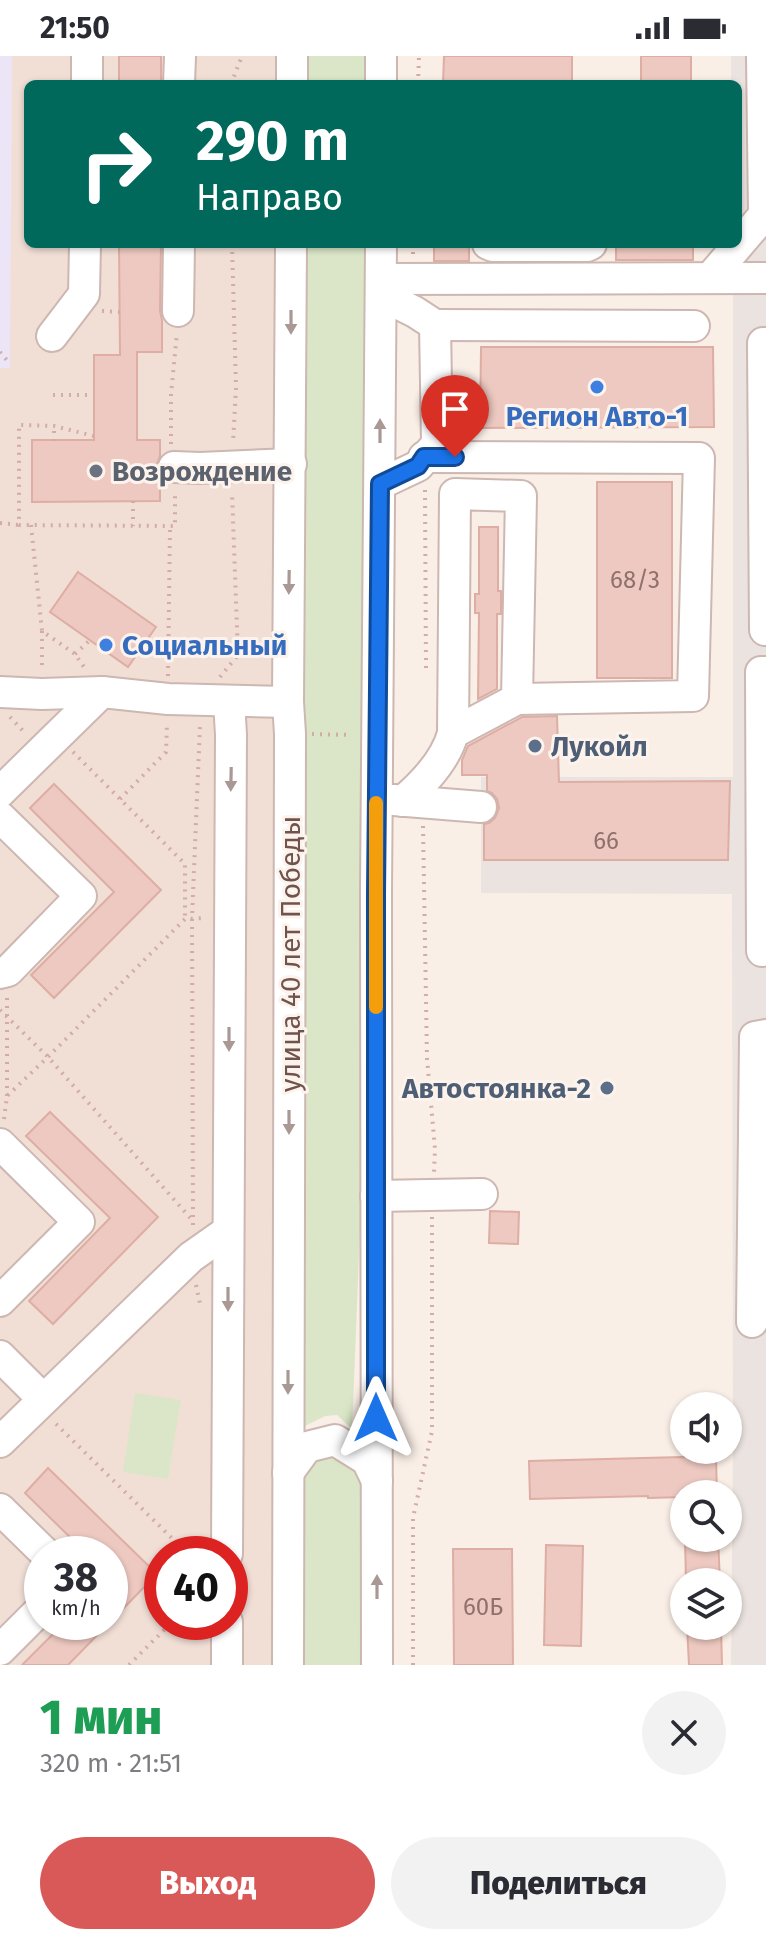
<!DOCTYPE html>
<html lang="ru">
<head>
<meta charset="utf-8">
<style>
  body { margin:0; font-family:"Fira Sans",sans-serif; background:#f2f2f3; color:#2b2b33; height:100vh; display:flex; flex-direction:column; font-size:30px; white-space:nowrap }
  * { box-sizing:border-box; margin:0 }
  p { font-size:26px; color:#7c7c81 }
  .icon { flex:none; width:44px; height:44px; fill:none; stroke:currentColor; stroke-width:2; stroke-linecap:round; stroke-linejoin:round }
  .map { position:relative; height:1609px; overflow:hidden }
  .drawer { display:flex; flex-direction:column; background:#fff; flex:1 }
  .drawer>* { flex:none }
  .hud { position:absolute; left:24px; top:24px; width:718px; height:168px; border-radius:12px; box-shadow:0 2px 6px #0004; background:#00695c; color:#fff; overflow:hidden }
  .controls { position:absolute; left:670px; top:1336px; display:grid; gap:16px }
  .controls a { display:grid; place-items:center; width:72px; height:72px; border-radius:50%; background:#fff; box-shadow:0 2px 6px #0004; font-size:40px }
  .speed { position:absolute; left:24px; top:1480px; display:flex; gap:16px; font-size:40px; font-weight:700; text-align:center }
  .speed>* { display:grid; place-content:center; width:104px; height:104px; border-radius:50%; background:#fff; box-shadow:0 2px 6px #0004; line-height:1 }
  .speed small { font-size:20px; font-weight:400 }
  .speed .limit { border:12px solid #d22; background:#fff; color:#111 }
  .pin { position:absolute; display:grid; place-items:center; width:68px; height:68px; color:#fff; margin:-82px -34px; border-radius:50% 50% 50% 0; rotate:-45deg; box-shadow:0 0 8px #0007 }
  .pin .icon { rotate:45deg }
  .me { position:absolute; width:88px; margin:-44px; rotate:0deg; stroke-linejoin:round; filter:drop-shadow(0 0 6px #0008) }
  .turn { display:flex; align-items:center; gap:28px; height:168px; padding:0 40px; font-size:36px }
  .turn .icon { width:104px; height:104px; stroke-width:2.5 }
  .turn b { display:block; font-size:56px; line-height:68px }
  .round { display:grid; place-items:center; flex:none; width:84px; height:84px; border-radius:42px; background:#f2f2f3 }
  .summary { display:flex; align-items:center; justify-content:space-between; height:136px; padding:0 40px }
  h1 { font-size:48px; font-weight:800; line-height:60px; color:#1e9e55 }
  .primary-button { display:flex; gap:16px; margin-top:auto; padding:16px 40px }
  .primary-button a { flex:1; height:92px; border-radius:48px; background:#d85958; color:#fff; font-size:32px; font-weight:800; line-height:92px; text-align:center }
  .primary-button a+a { background:#f2f2f3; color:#2b2b33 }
  .status { display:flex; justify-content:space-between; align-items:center; height:56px; padding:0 40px; background:#fff; direction:ltr }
  .status svg { height:22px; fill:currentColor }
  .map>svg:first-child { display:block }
  .residential { fill:#f1dfd6; fill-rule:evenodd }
  .industrial { fill:#ebe3e0 }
  .education { fill:#ece4f7 }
  .green { fill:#dae6c7 }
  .building { fill:#edc9c1; stroke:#deada3; stroke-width:2 }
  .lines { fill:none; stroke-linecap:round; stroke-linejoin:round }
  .minor-casing { stroke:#cdb7b1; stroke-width:34 }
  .path { stroke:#d2aca5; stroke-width:4; stroke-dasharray:2 6; stroke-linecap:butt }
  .minor { stroke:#fff; stroke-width:30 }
  .oneway { fill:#aa9895 }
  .route-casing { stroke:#114b97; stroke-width:20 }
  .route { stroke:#1a73e8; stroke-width:14 }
  .slow { stroke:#f59e0b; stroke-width:14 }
  .shop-dot { fill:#3f7fe0; stroke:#fdf3ed; stroke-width:3 }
  .worship-dot { fill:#6b7280; stroke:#fdf3ed; stroke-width:3 }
  .service-dot { fill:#5c6f8a; stroke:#fdf3ed; stroke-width:3 }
  .labels { text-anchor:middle; stroke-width:6; stroke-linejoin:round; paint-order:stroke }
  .number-label { font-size:24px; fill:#90706b }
  .shop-label { font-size:28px; font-weight:bold; fill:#366cbe; stroke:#fdf3ed }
  .worship-label { font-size:28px; font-weight:bold; fill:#5b616d; stroke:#fdf3ed; text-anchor:start }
  .service-label { font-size:28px; font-weight:bold; fill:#4e5e75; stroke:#fdf3ed; text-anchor:start }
  .street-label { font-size:28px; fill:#71534e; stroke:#fdf3ed }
</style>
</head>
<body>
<div class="status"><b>21:50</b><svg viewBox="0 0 49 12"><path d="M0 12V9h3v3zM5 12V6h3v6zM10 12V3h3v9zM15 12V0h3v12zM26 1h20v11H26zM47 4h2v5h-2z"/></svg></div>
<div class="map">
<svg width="766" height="1609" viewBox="0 0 766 1609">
  <rect width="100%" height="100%" fill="#faefe7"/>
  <path class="residential" d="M 0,0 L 279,0 L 279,28 L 28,28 L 28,188 L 279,188 L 273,1609 L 0,1609 ZM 42,1498 L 110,1498 L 110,1566 L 42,1566 ZM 162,1498 L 230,1498 L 230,1566 L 162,1566 Z"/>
  <path class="industrial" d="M 731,0 L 766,0 L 766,1609 L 731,1609 L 733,1384 L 732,838 L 481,837 L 481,721 L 733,721 L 733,188 L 738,188 L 738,28 L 731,28 Z"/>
  <path class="education" d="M 0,0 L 12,0 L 10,312 L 0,312 Z"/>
  <g class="green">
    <rect x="305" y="0" width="62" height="28"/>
    <path d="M 305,188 L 369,188 L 364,1076 L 352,1373 L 337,1359 L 325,1360 L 301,1372 Z"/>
    <path d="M 135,1337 L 181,1344 L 168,1423 L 123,1416 Z"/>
    <path d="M 328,1402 C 345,1402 356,1412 363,1427 L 361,1609 L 305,1609 L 300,1524 L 300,1422 C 308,1410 314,1404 328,1402 Z"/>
  </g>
  <g class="building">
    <rect x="119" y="0" width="42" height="28"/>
    <path d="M 444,0 L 572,0 L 572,28 L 443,28 Z"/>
    <rect x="641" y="0" width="50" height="28"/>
    <path d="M 119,188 L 161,188 L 160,255 L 162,264 L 162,296 L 137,296 L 137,384 L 160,384 L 160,400 L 156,411 L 160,421 L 160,445 L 32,446 L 32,384 L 94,384 L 94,299 L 120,299 Z"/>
    <rect x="434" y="188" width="35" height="17"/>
    <rect x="616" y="188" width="77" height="16"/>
    <path d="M 481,291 L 713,291 L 714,371 L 480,372 Z"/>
    <rect x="597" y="426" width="75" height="196"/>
    <path d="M 479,471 L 498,471 L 498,535 L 501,535 L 501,558 L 497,558 L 497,633 L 478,643 L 479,557 L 475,557 L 475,538 L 479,538 Z"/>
    <path d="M 78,516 L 156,571 L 128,611 L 50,556 Z"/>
    <path d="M 557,660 L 559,726 L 730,725 L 728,804 L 484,804 L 484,768 L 489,767 L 495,762 L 499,752 L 497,743 L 492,737 L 487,735 L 487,719 L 462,719 L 462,704 L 468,690 L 522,661 Z"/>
    <path d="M 54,728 L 161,834 L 54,942 L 31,919 L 114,836 L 30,752 Z"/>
    <path d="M 50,1056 L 158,1161 L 53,1268 L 29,1245 L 110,1162 L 26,1080 Z"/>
    <path d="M 490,1155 L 519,1156 L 518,1188 L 489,1187 Z"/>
    <path d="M 682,1401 L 716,1402 L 717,1438 L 684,1438 L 684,1441 L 648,1442 L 648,1440 L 530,1443 L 529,1405 Z"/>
    <path d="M 48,1412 L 157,1518 L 68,1609 L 22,1609 L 65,1566 L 110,1566 L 110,1498 L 87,1498 L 25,1437 Z"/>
    <path d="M 685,1482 L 718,1482 L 720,1526 L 686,1526 Z"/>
    <path d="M 546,1489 L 583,1490 L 581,1590 L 544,1589 Z"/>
    <path d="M 453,1493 L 512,1493 L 513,1609 L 454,1609 Z"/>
    <path d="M 687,1570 L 721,1570 L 722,1609 L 689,1609 Z"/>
  </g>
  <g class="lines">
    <defs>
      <g id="minor">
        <path d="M 381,0 L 381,28"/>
        <path d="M 87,28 L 87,0"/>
        <path d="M 179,28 L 180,0"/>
        <path d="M 292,28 L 292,0"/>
        <path d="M 488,188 L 493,190 L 587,190 L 591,188"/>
        <path d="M 710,222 L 764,159 L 762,0"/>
        <path d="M 381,223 L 766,222"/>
        <path d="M 178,255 L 179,188"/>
        <path d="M 435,269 L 694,270"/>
        <path d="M 52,280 L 84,238 L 85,188"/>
        <path d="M 766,287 L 763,287 L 765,574 L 766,574"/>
        <path d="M 424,401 L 699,402 L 693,640 L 517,643"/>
        <path d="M 174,411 L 200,412 L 291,408"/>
        <path d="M 380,428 L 418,410 L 437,388 L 435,269 L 415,256 L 381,239"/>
        <path d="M 0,636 L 42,638 L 102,636 L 168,643 L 288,646"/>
        <path d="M 0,736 L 102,636"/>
        <path d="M 394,744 L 481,751"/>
        <path d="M 403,745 C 424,727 446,704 453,677 L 455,438 L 521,440 L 517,643 L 453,677"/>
        <path d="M 0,761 L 81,840 L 8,915 L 0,917"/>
        <path d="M 762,895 L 761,616 L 766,616"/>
        <path d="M 0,1088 L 79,1166 L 0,1245"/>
        <path d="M 376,1140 L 482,1138"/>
        <path d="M 752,1266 L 755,981 L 766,979"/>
        <path d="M 0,1300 L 43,1343"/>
        <path d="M 0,1386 L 191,1201 L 228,1175"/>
        <path d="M 288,1417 L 307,1391 L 335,1384 L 367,1404 L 377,1425"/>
        <path d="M 0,1453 L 46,1498"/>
        <path d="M 227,1498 L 231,679 L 229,645"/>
        <path d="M 0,1594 L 42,1552"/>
        <path d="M 227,1609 L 227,1566"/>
        <path d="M 288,1609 L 290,678 L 288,646 L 291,188"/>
        <path d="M 377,1609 L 376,837 L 381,188"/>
      </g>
    </defs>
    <use href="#minor" class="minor-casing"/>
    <g class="path">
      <path d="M 231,28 L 242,0"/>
      <path d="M 418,28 L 419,0"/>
      <path d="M 232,188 L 236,332 L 233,387"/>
      <path d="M 413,198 L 413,188"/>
      <path d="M 102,255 L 120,256"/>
      <path d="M 0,296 L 10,308"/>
      <path d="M 53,339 L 94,339"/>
      <path d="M 94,380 L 54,370 L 19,369 L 19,469 L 175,470 L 175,437"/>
      <path d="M 54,385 L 54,371"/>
      <path d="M 171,388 L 171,338 L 177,277"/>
      <path d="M 425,434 L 426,613"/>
      <path d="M 133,445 L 133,470"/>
      <path d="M 0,467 L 19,469"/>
      <path d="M 31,469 L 42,575 L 75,598 L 84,611"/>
      <path d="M 42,575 L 42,613"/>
      <path d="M 75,598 L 89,585"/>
      <path d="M 168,620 L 170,470"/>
      <path d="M 220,621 L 238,599 L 232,436"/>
      <path d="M 10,661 L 26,678"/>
      <path d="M 312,678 L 351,679"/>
      <path d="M 73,696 L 185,808 L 185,863"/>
      <path d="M 120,743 L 166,696 L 167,669"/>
      <path d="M 423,770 L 427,1002 L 435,1093 L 434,1117"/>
      <path d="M 0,954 L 48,1001 L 193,1165"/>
      <path d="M 7,1040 L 7,938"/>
      <path d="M 4,1063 L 7,1040 L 48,1001 L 185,863 L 206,862"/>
      <path d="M 193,1169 L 192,862 L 200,670"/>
      <path d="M 196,1229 L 201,1252"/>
      <path d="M 56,1368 L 188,1498"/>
      <path d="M 129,1609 L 172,1566"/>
      <path d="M 413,1609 L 413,1462 L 432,1375 L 432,1161"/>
    </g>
    <use href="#minor" class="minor"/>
  </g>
  <defs><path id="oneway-solid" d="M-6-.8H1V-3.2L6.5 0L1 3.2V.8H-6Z" transform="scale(2)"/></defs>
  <g class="oneway">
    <use href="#oneway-solid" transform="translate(291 266) rotate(90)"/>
    <use href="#oneway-solid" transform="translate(380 375) rotate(-90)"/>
    <use href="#oneway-solid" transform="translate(289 526) rotate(91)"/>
    <use href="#oneway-solid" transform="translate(231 723) rotate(91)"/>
    <use href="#oneway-solid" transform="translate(229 983) rotate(90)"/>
    <use href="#oneway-solid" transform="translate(289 1066) rotate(90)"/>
    <use href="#oneway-solid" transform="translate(228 1243) rotate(90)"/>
    <use href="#oneway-solid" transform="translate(288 1326) rotate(90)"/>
    <use href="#oneway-solid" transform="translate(377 1531) rotate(-90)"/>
  </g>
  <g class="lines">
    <defs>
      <path id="route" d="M 376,1362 L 376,837 L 380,428 L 418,410 L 424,401 L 455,401"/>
    </defs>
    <use href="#route" class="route-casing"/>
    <use href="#route" class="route"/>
    <path class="slow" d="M 376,951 L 376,747"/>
  </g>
  <g class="shop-dot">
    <circle cx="597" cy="331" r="8"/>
    <circle cx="106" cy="589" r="8"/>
  </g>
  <circle class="worship-dot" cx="96" cy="415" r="8"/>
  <g class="service-dot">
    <circle cx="535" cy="690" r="8"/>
    <circle cx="607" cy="1032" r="8"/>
  </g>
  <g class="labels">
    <g class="number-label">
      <text x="635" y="532">68/3</text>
      <text x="606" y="793">66</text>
      <text x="483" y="1559">60Б</text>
    </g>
    <g class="shop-label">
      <text x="597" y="370">Регион Авто-1</text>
      <text x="122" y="599" text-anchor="start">Социальный</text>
    </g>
    <g class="worship-label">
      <text x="112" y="425">Возрождение</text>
    </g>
    <g class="service-label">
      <text x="551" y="700">Лукойл</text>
      <text x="591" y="1042" text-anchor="end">Автостоянка-2</text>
    </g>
    <g class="street-label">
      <text transform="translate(290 898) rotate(-90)" y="10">улица 40 лет Победы</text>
    </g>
  </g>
</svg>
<div class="controls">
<a><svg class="icon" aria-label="sound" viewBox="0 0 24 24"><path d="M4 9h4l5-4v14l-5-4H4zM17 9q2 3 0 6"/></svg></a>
<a><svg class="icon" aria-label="search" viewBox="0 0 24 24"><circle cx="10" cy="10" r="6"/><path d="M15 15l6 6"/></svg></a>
<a><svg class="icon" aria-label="layers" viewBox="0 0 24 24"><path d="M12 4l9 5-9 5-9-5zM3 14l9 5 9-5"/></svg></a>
</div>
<div class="speed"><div>38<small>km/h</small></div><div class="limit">40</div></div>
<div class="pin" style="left:455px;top:401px;background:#d93025"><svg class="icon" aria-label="arrive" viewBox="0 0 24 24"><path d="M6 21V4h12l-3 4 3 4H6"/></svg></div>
<svg class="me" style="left:376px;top:1362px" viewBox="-20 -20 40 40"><path d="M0-17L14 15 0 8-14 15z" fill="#1a73e8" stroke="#fff" stroke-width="4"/></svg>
<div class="hud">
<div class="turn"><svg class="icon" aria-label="right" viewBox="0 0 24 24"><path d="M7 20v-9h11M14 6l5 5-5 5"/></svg><div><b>290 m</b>Направо</div></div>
</div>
</div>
<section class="drawer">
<div class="summary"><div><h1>1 мин</h1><p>320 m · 21:51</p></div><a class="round"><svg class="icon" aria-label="close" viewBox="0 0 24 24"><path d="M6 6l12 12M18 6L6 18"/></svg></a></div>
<div class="primary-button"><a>Выход</a><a>Поделиться</a></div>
</section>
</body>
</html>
